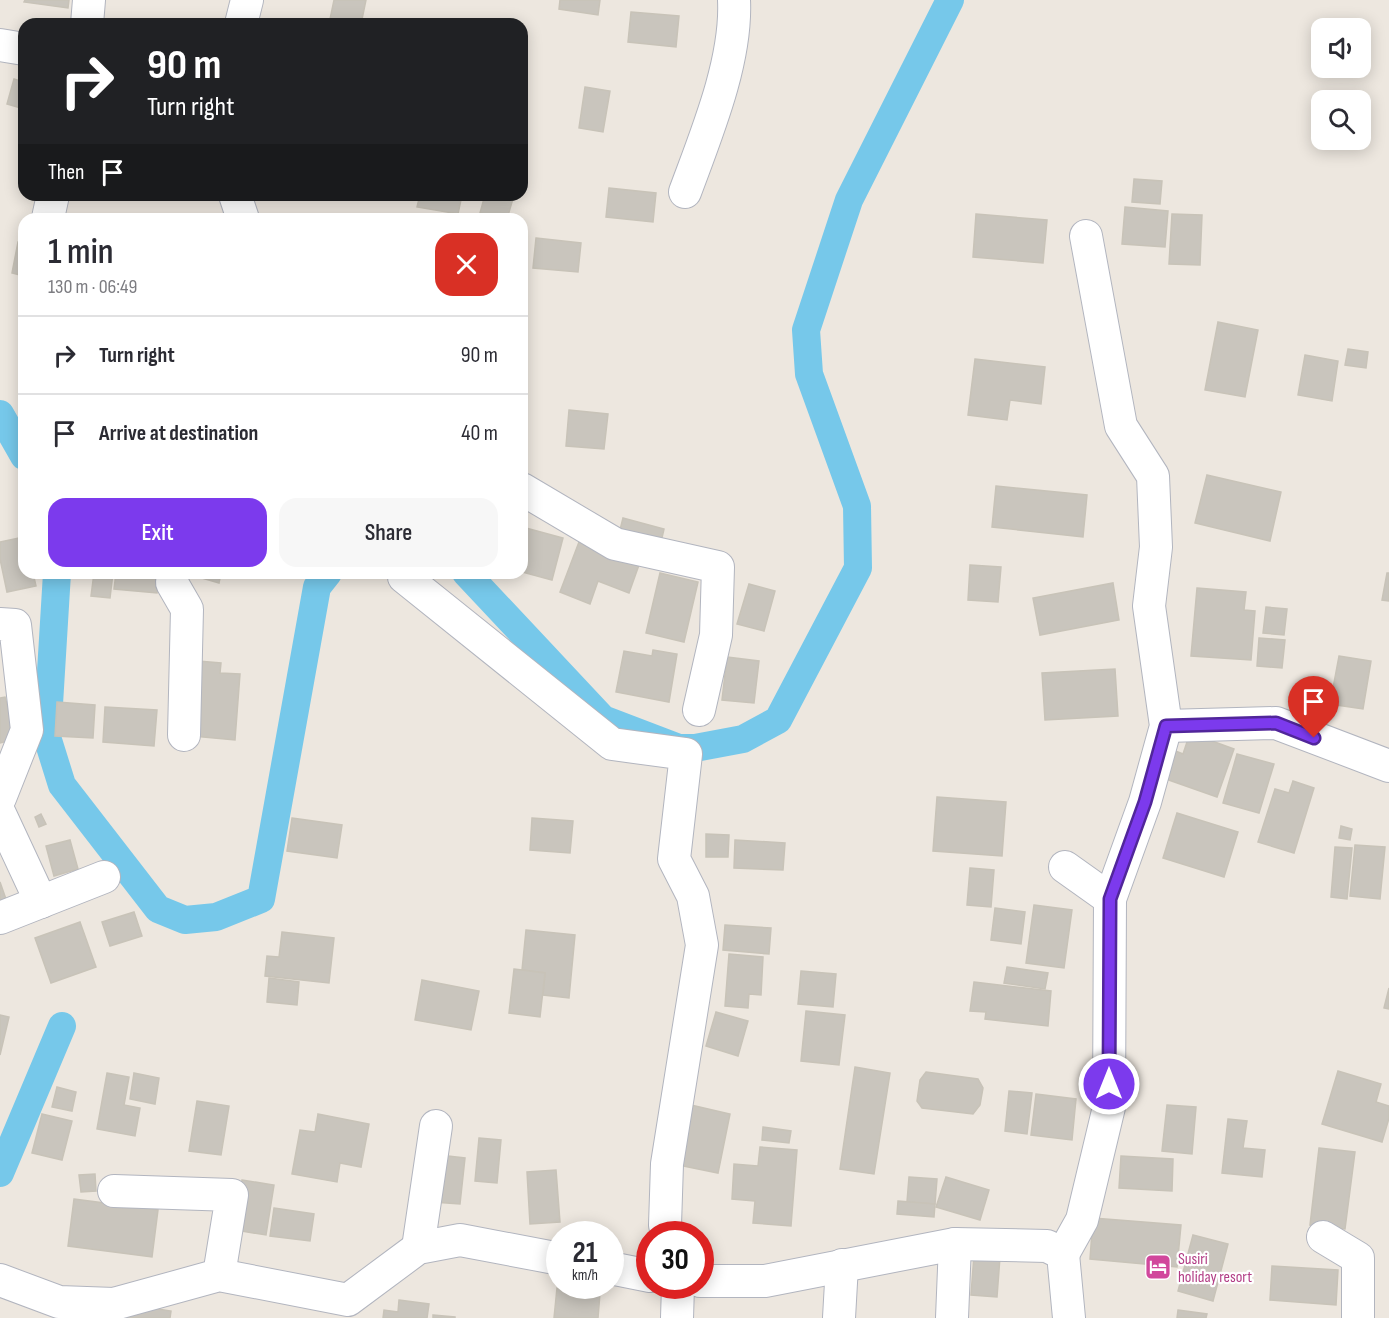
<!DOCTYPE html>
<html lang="en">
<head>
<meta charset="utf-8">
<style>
  body { margin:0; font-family:"Sofia Sans Condensed",sans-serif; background:#f7f7f7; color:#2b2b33; height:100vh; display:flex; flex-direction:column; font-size:22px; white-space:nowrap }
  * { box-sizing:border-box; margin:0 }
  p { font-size:20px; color:#7c7c81 }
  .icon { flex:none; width:33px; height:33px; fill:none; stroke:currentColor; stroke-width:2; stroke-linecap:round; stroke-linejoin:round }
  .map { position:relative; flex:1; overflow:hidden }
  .sheet { position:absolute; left:18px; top:213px; width:510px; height:366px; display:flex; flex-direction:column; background:#fff; border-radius:18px; box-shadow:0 3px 15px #0003 }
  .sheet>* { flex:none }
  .banner { position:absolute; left:18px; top:18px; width:510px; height:183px; border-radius:18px; box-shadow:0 3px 15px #0003; background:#202124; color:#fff; overflow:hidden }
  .fabs { position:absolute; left:1311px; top:18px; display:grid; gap:12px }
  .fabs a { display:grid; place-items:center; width:60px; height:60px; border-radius:12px; background:#fff; box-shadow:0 3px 15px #0003; font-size:30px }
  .speed { position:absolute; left:546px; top:1221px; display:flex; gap:12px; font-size:30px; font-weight:700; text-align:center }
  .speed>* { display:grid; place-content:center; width:78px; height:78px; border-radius:50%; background:#fff; box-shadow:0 3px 15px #0003; line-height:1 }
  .speed small { font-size:15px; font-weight:400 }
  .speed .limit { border:9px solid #d22; background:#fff; color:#111 }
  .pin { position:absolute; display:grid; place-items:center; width:51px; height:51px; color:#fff; margin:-62px -26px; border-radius:50% 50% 50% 0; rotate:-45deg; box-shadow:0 0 6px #0007 }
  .pin .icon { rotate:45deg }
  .me { position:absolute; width:66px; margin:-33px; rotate:0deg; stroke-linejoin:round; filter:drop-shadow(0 0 4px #0008) }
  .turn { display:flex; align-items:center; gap:21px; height:126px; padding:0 30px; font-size:27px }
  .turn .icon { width:78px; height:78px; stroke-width:2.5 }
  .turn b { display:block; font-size:42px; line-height:51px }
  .then { display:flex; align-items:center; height:57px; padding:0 30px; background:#0003; gap:12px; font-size:22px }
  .round { display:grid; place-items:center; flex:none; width:63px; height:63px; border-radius:18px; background:#f7f7f7 }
  .headline { display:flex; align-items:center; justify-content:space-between; height:102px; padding:0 30px }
  h1 { font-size:36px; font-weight:600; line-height:45px }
  .button { display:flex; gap:12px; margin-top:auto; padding:12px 30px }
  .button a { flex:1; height:69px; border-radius:18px; background:#7c3aed; color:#fff; font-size:24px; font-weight:600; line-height:69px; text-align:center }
  .button a+a { background:#f7f7f7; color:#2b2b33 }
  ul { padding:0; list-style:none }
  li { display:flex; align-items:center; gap:18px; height:78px; padding:0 30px; border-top:2px solid #e1e1e2 }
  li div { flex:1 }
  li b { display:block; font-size:22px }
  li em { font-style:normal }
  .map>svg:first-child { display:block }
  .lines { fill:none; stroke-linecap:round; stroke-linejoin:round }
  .canal { stroke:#76c8ea; stroke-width:28 }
  .building { fill:#c9c5bd; stroke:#c8c3b8; stroke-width:1.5 }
  .minor-casing { stroke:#b2b5bf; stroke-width:34 }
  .minor { stroke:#fff; stroke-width:32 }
  .route-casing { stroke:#51269a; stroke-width:15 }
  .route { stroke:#7c3aed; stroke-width:10 }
  .labels { text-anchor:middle; stroke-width:4.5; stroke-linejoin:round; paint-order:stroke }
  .hotel-label { font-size:16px; fill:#b23c85; stroke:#fff; text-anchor:start }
</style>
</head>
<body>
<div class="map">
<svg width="1389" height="1318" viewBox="0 0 1389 1318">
  <rect width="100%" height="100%" fill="#ede7df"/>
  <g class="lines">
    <g class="canal">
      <path d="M 0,414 L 24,456"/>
      <path d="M 57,573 L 47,737 L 62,785 L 158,909 L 185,920 L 216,917 L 261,899 L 317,587 L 328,573"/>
      <path d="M 466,573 L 603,719 L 679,748 L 695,748 L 743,739 L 778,720 L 858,568 L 857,506 L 809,374 L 806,330 L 849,200 L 950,0"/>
      <path d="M 0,1173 L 62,1026"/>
    </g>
  </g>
  <g class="building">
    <path d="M 25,0 L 69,0 L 68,8 L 24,2 Z"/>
    <path d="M 334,0 L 366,0 L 361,24 L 329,24 Z"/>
    <path d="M 560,0 L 600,0 L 598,15 L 559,9 Z"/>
    <path d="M 631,12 L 679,16 L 676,47 L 628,42 Z"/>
    <path d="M 14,79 L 24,82 L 24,109 L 7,104 Z"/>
    <path d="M 585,87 L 610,91 L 603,132 L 579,128 Z"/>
    <path d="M 1134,179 L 1162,181 L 1160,204 L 1132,202 Z"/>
    <path d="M 609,188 L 656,193 L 653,222 L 606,217 Z"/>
    <path d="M 312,195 L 332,195 L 332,199 Z"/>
    <path d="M 420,195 L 462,195 L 458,214 L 417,207 Z"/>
    <path d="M 485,195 L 514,195 L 507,219 L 480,213 Z"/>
    <path d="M 1125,207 L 1168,211 L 1165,247 L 1122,244 Z"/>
    <path d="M 976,214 L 1047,220 L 1043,263 L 973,257 Z"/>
    <path d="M 1172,214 L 1202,215 L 1200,265 L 1169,264 Z"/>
    <path d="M 536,238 L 581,243 L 578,272 L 533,268 Z"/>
    <path d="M 18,242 L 24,243 L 24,276 L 12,273 Z"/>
    <path d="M 1218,322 L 1258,330 L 1245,397 L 1205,390 Z"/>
    <path d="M 1348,349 L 1368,352 L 1366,368 L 1345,365 Z"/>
    <path d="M 1305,355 L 1338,361 L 1332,401 L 1298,395 Z"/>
    <path d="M 975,359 L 1045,367 L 1041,404 L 1010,400 L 1007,420 L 968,415 Z"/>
    <path d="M 569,410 L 608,414 L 604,449 L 566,446 Z"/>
    <path d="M 1207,475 L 1281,492 L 1270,541 L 1195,523 Z"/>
    <path d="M 996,486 L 1087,495 L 1083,537 L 992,527 Z"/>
    <path d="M 623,518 L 664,529 L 661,542 L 620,530 Z"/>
    <path d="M 526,528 L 563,538 L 552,580 L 522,572 L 522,544 Z"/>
    <path d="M 24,537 L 24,573 L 33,573 L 36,586 L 7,592 L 0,559 L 0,542 Z"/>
    <path d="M 579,542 L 639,565 L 629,593 L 598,581 L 590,604 L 560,592 Z"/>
    <path d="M 970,565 L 1001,567 L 998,602 L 968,600 Z"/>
    <path d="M 94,573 L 113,573 L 110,598 L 91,596 Z"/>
    <path d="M 116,573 L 159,573 L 157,593 L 114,589 Z"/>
    <path d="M 185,573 L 221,573 L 219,583 Z"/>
    <path d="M 235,573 L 261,573 L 260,578 Z"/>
    <path d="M 660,573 L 698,582 L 684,642 L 646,633 Z"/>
    <path d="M 1387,573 L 1389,573 L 1389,601 L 1382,600 Z"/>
    <path d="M 1113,583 L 1119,620 L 1040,635 L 1033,598 Z"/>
    <path d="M 749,584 L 775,591 L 764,631 L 737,624 Z"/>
    <path d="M 1197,588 L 1246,592 L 1244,610 L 1255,611 L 1251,660 L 1191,656 Z"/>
    <path d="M 1266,607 L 1287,609 L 1284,635 L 1263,633 Z"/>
    <path d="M 1259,638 L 1285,640 L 1282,668 L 1257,666 Z"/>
    <path d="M 653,650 L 677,654 L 669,702 L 616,692 L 624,651 L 652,656 Z"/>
    <path d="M 1339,656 L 1371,661 L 1363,709 L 1330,704 Z"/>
    <path d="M 727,657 L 759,661 L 754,703 L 722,700 Z"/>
    <path d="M 198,661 L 221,663 L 220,673 L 240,674 L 235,740 L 193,736 Z"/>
    <path d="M 1115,669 L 1118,716 L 1045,720 L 1042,673 Z"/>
    <path d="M 5,697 L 16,739 L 0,743 L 0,698 Z"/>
    <path d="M 57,702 L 95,705 L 93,738 L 55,736 Z"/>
    <path d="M 105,707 L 157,710 L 154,746 L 103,742 Z"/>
    <path d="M 1190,733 L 1234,749 L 1217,797 L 1163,778 L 1173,750 L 1183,754 Z"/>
    <path d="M 1237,754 L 1274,764 L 1259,813 L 1223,803 Z"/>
    <path d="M 1293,781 L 1314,788 L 1294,853 L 1258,842 L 1275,789 L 1289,793 Z"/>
    <path d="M 937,797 L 1006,802 L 1002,856 L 933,851 Z"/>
    <path d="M 1177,813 L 1238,832 L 1224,877 L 1163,858 Z"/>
    <path d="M 41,814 L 46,824 L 39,827 L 35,817 Z"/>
    <path d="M 292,818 L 342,825 L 337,858 L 287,851 Z"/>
    <path d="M 532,818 L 573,821 L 570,853 L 530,850 Z"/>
    <path d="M 1341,826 L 1352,829 L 1350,840 L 1339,838 Z"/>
    <path d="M 706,834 L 729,835 L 728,857 L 706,857 Z"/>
    <path d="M 70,840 L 78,869 L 54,876 L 46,846 Z"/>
    <path d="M 735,840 L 785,843 L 783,870 L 734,868 Z"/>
    <path d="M 1355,845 L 1385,847 L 1380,899 L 1350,896 Z"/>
    <path d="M 1335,847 L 1352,848 L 1347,899 L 1331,897 Z"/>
    <path d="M 970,868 L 994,870 L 991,907 L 967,905 Z"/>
    <path d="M 0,882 L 7,902 L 0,904 Z"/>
    <path d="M 1034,905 L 1072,910 L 1064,968 L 1026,963 Z"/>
    <path d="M 995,908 L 1025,912 L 1021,944 L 991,940 Z"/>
    <path d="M 134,912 L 142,936 L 110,946 L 102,922 Z"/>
    <path d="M 80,922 L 96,967 L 51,983 L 35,938 Z"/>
    <path d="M 725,925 L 771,928 L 769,954 L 723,950 Z"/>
    <path d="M 526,930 L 575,935 L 569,998 L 543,995 L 545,973 L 522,970 Z"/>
    <path d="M 282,932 L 334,938 L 329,983 L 265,976 L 267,956 L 279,957 Z"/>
    <path d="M 729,954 L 763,957 L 761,995 L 749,994 L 748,1008 L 725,1006 Z"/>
    <path d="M 1007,967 L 1048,973 L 1045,989 L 1004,983 Z"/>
    <path d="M 514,969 L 545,973 L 540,1017 L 509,1013 Z"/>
    <path d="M 801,971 L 836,974 L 833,1007 L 798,1004 Z"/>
    <path d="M 269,978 L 299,982 L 297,1005 L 267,1002 Z"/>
    <path d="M 422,980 L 479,991 L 471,1030 L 415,1020 Z"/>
    <path d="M 974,982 L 1051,991 L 1048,1026 L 985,1019 L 986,1012 L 970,1011 Z"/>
    <path d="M 1389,988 L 1389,1009 L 1384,1008 Z"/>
    <path d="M 806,1011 L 845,1015 L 839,1065 L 801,1061 Z"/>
    <path d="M 716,1012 L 748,1021 L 738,1056 L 706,1046 Z"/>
    <path d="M 0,1015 L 9,1017 L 0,1055 Z"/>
    <path d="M 855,1067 L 890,1073 L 874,1174 L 840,1169 Z"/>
    <path d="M 1338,1071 L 1381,1084 L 1376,1102 L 1389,1106 L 1389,1118 L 1382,1142 L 1322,1124 Z"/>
    <path d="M 926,1072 L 978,1079 L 983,1088 L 980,1105 L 973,1114 L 922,1108 L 917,1101 L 920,1080 Z"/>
    <path d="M 107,1073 L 129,1077 L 124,1105 L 140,1108 L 135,1136 L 97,1129 Z"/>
    <path d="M 134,1073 L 159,1078 L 155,1104 L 130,1099 Z"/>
    <path d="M 57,1087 L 76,1092 L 72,1111 L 52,1107 Z"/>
    <path d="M 1009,1091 L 1032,1093 L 1027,1134 L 1005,1131 Z"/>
    <path d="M 1036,1094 L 1076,1099 L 1072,1140 L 1031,1135 Z"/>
    <path d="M 197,1101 L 229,1106 L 221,1155 L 189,1151 Z"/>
    <path d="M 691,1105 L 730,1114 L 718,1173 L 678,1165 Z"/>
    <path d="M 1167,1105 L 1196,1107 L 1192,1154 L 1162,1151 Z"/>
    <path d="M 42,1114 L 72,1121 L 62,1160 L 32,1153 Z"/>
    <path d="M 318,1114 L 369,1124 L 361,1167 L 340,1163 L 337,1182 L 292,1174 L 300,1130 L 315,1132 Z"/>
    <path d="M 1228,1119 L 1247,1121 L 1243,1148 L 1265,1150 L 1262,1177 L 1222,1173 Z"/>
    <path d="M 763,1127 L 791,1131 L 789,1143 L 762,1140 Z"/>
    <path d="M 479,1138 L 501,1140 L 497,1183 L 475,1181 Z"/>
    <path d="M 760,1147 L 797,1150 L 791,1226 L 753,1223 L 755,1201 L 732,1199 L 734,1164 L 758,1166 Z"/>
    <path d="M 1319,1148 L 1355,1152 L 1345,1229 L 1310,1225 Z"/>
    <path d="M 439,1155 L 465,1158 L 460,1204 L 433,1202 Z"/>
    <path d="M 1121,1156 L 1173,1159 L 1172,1191 L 1119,1188 Z"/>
    <path d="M 556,1170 L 560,1222 L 530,1224 L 527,1172 Z"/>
    <path d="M 95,1174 L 96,1191 L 81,1192 L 79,1175 Z"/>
    <path d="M 909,1177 L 937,1179 L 935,1204 L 907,1202 Z"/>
    <path d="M 946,1177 L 989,1190 L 980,1220 L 936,1207 Z"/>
    <path d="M 242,1180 L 274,1185 L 266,1235 L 235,1230 Z"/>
    <path d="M 74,1199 L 158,1210 L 152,1257 L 68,1246 Z"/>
    <path d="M 898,1201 L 935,1204 L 934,1217 L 897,1214 Z"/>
    <path d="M 274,1208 L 314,1214 L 310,1241 L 270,1236 Z"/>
    <path d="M 1093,1218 L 1181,1225 L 1177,1267 L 1090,1259 Z"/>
    <path d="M 1193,1235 L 1228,1244 L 1213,1301 L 1178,1291 Z"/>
    <path d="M 974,1255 L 1000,1257 L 997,1297 L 971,1295 Z"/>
    <path d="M 1272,1266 L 1338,1270 L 1336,1305 L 1270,1300 Z"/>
    <path d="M 557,1288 L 600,1293 L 598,1318 L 554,1318 Z"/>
    <path d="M 399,1300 L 429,1304 L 427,1318 L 383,1318 L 384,1310 L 398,1312 Z"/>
    <path d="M 127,1304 L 171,1311 L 170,1318 L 124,1318 Z"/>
    <path d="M 1178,1310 L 1207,1314 L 1206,1318 L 1177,1318 Z"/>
    <path d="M 433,1315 L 455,1317 L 455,1318 L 433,1318 Z"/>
  </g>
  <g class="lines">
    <defs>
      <g id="minor">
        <path d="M 87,24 L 89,0"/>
        <path d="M 241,24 L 247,0"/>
        <path d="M 0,45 L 24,49"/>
        <path d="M 685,192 C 706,135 737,61 734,0"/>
        <path d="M 235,195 L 243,219"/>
        <path d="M 48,218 L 53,195"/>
        <path d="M 522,489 L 615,544 L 718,567 L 716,635 L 699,710"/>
        <path d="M 173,573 L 172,583 L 187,609 L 184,735"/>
        <path d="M 404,573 L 404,577 L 612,744 L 686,754 L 674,859 L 693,896 L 702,945 L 667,1164 L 665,1225 L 667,1234"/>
        <path d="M 0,624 L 15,625 L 27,730 L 0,798"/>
        <path d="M 1166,726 L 1276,723 L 1389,766"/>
        <path d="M 0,814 L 41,902"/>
        <path d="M 1065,867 L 1110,899"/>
        <path d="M 0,918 L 104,877"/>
        <path d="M 114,1191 L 232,1195 L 219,1275"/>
        <path d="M 1323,1237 L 1358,1258 L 1358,1318"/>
        <path d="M 418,1248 L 436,1126"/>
        <path d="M 1063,1254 L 1082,1220 L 1109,1107 L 1110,899 L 1145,802 L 1166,726 L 1149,606 L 1156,547 L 1153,476 L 1121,426 L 1086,236"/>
        <path d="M 610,1268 L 650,1276"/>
        <path d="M 0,1280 L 59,1302 L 114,1304 L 219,1275 L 348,1300 L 418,1248 L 460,1240 L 560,1259"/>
        <path d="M 700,1281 L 765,1281 L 955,1244 L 1047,1246 L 1063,1254 L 1069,1318"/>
        <path d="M 677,1318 L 678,1286"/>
        <path d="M 839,1318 L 842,1265"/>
        <path d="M 952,1318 L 955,1244"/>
      </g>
    </defs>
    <use href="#minor" class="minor-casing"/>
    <use href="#minor" class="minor"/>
  </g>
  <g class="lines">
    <defs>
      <path id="route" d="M 1109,1084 L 1110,899 L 1145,802 L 1166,726 L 1276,723 L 1314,738"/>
    </defs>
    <use href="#route" class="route-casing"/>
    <use href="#route" class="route"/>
  </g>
  <defs>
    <symbol id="hotel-square" viewBox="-11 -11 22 22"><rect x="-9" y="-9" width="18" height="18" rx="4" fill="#d1479c" stroke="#fff"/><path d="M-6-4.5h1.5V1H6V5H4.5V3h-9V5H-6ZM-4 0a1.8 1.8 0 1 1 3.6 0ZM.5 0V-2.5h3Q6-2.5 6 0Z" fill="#fff"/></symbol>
  </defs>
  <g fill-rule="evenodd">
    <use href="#hotel-square" x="1143" y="1252" width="30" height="30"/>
  </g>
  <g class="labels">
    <g class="hotel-label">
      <text x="1178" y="1264">Susiri<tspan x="1178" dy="18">holiday resort</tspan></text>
    </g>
  </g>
</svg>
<div class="fabs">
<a><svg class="icon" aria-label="sound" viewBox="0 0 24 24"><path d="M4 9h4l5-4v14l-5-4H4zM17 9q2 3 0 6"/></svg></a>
<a><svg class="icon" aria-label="search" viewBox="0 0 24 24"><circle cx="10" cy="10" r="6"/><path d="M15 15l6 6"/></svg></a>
</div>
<div class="speed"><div>21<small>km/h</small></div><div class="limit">30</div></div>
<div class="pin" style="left:1314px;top:738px;background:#d93025"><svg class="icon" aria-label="arrive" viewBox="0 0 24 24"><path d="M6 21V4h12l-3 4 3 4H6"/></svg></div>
<svg class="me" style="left:1109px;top:1084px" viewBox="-20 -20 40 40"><circle r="17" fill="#7c3aed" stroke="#fff" stroke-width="3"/><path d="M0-11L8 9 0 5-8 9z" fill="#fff"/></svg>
<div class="banner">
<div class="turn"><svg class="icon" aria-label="right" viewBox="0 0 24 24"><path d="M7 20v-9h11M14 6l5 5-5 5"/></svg><div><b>90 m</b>Turn right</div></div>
<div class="then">Then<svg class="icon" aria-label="arrive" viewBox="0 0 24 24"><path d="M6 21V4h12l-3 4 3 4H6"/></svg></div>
</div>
<section class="sheet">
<div class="headline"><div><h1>1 min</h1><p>130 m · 06:49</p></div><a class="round" style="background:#d93025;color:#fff"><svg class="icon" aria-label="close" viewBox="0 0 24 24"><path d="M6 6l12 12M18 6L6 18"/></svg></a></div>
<ul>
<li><svg class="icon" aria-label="right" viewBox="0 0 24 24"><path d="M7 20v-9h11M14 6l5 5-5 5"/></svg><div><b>Turn right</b></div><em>90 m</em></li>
<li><svg class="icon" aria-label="arrive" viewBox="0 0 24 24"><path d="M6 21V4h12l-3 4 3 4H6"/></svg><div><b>Arrive at destination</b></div><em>40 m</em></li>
</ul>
<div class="button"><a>Exit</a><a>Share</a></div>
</section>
</div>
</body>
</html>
